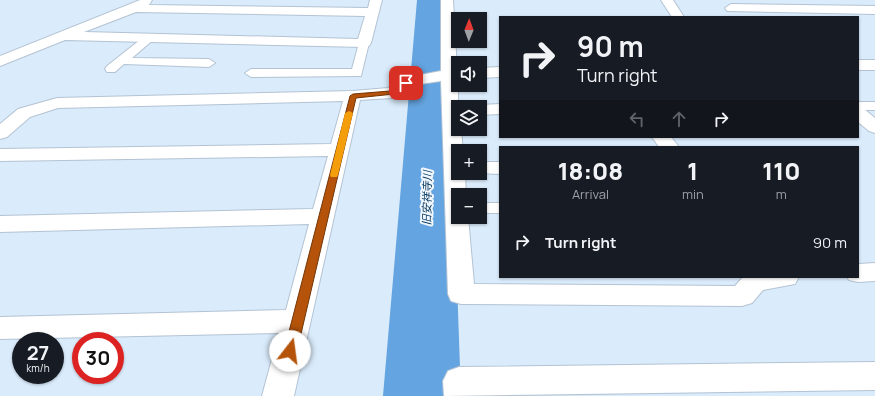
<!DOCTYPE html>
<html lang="en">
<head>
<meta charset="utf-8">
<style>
  body { margin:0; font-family:Manrope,"Noto Sans JP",sans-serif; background:#242831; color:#f1f3f6; height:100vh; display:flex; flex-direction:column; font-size:15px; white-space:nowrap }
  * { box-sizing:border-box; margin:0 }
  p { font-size:13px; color:#9ea1a6 }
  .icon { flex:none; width:22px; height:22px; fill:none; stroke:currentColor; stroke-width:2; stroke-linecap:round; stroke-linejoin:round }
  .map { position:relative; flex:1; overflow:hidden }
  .drawer { position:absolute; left:499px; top:146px; width:360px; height:132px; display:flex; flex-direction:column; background:#171b24; border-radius:0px; box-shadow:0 1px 3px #0004 }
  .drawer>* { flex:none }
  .banner { position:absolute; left:499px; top:16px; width:360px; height:122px; border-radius:0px; box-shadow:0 1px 3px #0004; background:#171b24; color:#f1f3f6; overflow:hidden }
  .needle { width:26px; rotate:1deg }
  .tools { position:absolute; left:451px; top:12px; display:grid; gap:8px }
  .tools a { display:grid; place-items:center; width:36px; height:36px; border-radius:0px; background:#171b24; box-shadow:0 1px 3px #0004; font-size:20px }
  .speed { position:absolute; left:12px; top:332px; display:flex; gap:8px; font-size:20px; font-weight:700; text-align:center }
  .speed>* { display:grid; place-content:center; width:52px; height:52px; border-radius:50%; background:#171b24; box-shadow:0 1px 3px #0004; line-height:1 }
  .speed small { font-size:10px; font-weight:400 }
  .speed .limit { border:6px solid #d22; background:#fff; color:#111 }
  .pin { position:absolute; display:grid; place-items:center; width:34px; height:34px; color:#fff; margin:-17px; border-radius:8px; box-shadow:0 2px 6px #0006 }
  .me { position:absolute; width:44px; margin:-22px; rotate:15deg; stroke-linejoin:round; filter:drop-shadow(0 0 3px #0008) }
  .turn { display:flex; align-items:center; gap:14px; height:84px; padding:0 12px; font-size:18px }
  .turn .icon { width:52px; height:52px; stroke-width:2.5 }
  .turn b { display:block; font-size:28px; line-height:34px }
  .lanes { display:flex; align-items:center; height:38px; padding:0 12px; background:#0003; justify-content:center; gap:20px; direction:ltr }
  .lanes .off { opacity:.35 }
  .eta { display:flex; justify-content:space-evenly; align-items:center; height:68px; text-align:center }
  .eta b { font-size:24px; font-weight:800; line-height:28px }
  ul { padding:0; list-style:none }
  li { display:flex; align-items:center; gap:12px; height:56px; padding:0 12px }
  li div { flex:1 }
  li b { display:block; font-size:15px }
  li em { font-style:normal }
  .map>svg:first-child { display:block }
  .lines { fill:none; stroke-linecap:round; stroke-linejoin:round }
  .river { fill:#64a4e0; fill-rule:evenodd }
  .lane-casing { stroke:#b3c3d3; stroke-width:2 }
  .street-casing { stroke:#b3c3d3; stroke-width:2 }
  .lane { fill:#fff; fill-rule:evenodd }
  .street { fill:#fff; fill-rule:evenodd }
  .route { fill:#b45309; stroke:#753606 }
  .slow { fill:#f59e0b }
  .labels { text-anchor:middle; stroke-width:4; stroke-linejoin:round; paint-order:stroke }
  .water-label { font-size:11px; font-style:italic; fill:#003157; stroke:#f0f7fe }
</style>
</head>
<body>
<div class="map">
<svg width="875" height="396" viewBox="0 0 875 396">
  <rect width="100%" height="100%" fill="#daebfb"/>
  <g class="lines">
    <path class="river" d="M 417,0 L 447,0 L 461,396 L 383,396 Z"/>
    <defs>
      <g id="lane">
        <path d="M 149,35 L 154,38 L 153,40 L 132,58 L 209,59 L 215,63 L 209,67 L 124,64 L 115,72 L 107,72 L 105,69 L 107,66 L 145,36 Z"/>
        <path d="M 364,40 L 369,43 L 361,76 L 251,77 L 245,73 L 251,69 L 352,69 L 359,43 Z"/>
        <rect x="858" y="102" width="17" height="8"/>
        <rect x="480" y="203" width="20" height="10"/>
      </g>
      <g id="street">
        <path d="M 140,0 L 152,0 L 149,5 L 368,8 L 370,0 L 382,0 L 371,43 L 369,46 L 364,47 L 65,40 L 0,66 L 0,56 ZM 136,12 L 365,16 L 358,39 L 84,32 Z"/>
        <path d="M 441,0 L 453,0 L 457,70 L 458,70 L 458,129 L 461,129 L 463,151 L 458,151 L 458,173 L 465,173 L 466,195 L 458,195 L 458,217 L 468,217 L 474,284 L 735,286 L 743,277 L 799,277 L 795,284 L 763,290 L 752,303 L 742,306 L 461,304 L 451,301 L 448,294 L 441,81 L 420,84 L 392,98 L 360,100 L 294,396 L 262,396 L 279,333 L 0,339 L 0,317 L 286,310 L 309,224 L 0,232 L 0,216 L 313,209 L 328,156 L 0,161 L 0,149 L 331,144 L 343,101 L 58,108 L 30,117 L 7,137 L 0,139 L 0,124 L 18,109 L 57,98 L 353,91 L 388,88 L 409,77 L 441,71 Z"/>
        <path d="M 661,0 L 673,0 L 684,17 L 672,17 Z"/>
        <path d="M 731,4 L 875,6 L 875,14 L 727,11 L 725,8 Z"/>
        <rect x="858" y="60" width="17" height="10"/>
        <path d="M 500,67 L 500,77 L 480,78 L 480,68 Z"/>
        <path d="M 500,104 L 500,114 L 480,115 L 480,107 L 473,107 L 480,105 Z"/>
        <path d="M 858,108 L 864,109 L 875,118 L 875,133 L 869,131 L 858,122 Z"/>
        <path d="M 652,137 L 671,137 L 679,147 L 659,147 Z"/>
        <path d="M 480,162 L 500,162 L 500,174 L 475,173 L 480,173 Z"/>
        <path d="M 875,263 L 875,281 L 858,282 L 849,280 L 847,277 L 858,277 L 858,264 Z"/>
        <path d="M 875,362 L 875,390 L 444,396 L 443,381 L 448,371 L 459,367 Z"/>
      </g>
    </defs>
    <use href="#lane" class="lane-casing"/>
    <use href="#street" class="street-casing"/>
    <use href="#lane" class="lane"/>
    <use href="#street" class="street"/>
  </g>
  <path class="route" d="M 406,81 L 409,81 L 409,84 L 401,87 L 394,94 L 356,98 L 297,351 L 295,355 L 290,356 L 286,355 L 284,351 L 350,96 L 353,94 L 390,91 L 397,84 Z"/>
  <path class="slow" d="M 349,111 L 353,113 L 338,175 L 337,177 L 331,177 L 330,175 L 345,113 Z"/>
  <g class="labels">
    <g class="water-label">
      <text transform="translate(427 198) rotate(-89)" y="4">旧安祥寺川</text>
    </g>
  </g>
</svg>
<div class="tools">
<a><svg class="needle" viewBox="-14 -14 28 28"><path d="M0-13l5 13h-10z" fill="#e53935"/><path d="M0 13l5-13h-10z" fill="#9ea1a6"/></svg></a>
<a><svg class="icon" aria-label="sound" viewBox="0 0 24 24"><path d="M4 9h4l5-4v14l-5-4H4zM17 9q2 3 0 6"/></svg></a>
<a><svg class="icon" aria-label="layers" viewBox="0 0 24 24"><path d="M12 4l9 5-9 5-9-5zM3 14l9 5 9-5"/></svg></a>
<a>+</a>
<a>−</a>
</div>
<div class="speed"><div>27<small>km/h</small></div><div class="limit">30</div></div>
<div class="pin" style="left:406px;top:83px;background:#d93025"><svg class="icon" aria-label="arrive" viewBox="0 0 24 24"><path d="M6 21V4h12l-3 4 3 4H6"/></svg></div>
<svg class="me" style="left:290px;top:351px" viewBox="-20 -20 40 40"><circle r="19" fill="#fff"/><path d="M0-13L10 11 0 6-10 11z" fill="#b45309"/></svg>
<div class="banner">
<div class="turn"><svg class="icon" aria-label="right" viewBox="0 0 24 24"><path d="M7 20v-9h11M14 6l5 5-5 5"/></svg><div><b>90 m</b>Turn right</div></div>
<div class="lanes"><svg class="icon off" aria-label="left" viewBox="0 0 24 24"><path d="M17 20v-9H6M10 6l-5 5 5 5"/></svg><svg class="icon off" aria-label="ahead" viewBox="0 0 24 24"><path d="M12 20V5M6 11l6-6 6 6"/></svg><svg class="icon" aria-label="right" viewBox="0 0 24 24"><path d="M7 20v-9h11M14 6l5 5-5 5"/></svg></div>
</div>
<section class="drawer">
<div class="eta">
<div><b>18:08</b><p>Arrival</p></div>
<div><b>1</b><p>min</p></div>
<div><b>110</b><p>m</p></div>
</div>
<ul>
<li><svg class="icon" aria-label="right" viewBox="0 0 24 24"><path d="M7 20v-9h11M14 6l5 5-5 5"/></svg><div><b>Turn right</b></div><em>90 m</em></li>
</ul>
</section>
</div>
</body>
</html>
